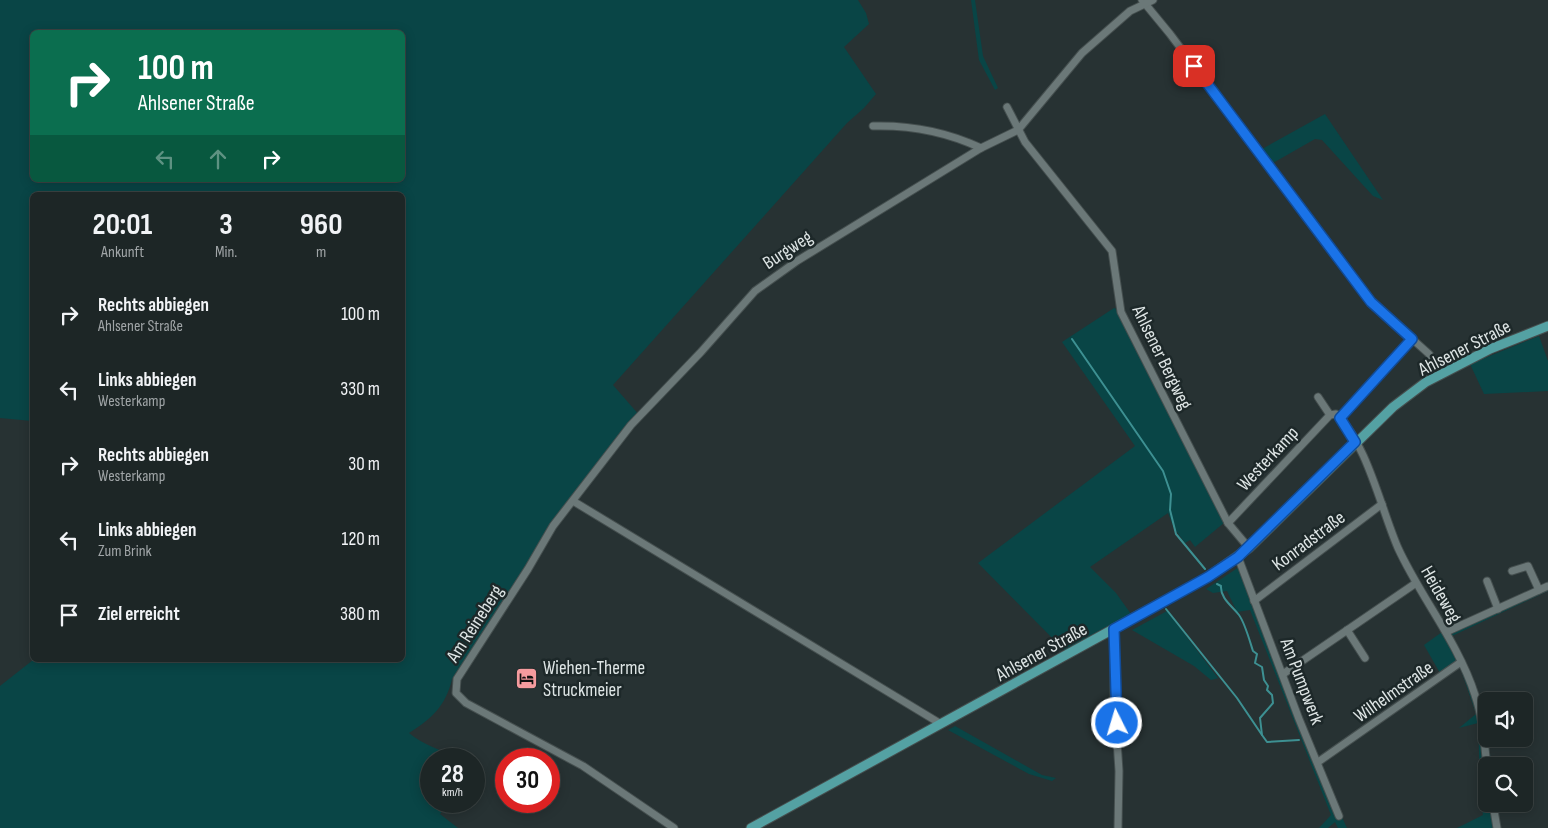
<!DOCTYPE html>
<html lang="de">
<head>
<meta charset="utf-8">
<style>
  body { margin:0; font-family:"Sofia Sans Condensed",sans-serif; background:#2a3232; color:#f1f3f6; height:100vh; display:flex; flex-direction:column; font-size:19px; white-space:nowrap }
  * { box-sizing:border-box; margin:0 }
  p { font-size:16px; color:#a0a5a7 }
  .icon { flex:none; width:28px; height:28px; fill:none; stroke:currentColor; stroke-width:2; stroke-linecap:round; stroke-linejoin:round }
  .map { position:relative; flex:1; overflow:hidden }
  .details { position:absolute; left:30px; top:192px; width:375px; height:470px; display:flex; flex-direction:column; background:#1d2626; border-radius:8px; box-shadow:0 2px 12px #0003,0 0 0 1px #3b4343 }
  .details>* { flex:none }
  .guide { position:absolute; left:30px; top:30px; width:375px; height:152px; border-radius:8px; box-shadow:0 2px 12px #0003,0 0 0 1px #3b4343; background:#0b6e4f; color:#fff; overflow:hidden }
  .controls { position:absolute; left:1478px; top:692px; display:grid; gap:10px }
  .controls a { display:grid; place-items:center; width:55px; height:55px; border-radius:8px; background:#1d2626; box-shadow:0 2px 12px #0003,0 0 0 1px #3b4343; font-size:25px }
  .speed { position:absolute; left:420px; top:748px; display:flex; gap:10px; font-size:25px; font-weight:700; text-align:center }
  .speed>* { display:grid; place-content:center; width:65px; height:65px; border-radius:50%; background:#1d2626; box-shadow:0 2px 12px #0003,0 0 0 1px #3b4343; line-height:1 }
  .speed small { font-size:12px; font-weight:400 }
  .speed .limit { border:8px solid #d22; background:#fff; color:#111 }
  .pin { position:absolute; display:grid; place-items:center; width:42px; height:42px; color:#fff; margin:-21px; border-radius:10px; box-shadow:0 2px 8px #0006 }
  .me { position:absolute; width:55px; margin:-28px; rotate:355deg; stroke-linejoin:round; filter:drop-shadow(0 0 4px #0008) }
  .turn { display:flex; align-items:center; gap:18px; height:105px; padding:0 25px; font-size:22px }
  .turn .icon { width:65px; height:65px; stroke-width:2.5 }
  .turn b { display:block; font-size:35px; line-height:42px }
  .lanes { display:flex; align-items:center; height:48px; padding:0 25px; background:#0003; justify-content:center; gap:25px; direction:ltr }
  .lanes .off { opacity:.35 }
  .eta { display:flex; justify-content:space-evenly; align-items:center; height:85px; text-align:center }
  .eta b { font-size:30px; font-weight:700; line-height:35px }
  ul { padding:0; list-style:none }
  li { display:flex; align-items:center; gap:15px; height:75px; padding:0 25px }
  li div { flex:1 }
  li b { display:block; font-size:19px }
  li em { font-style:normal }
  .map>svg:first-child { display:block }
  .green { fill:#094546; fill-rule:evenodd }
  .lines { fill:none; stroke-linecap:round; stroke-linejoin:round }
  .stream { stroke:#3d9092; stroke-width:2 }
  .minor-casing { stroke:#454f4f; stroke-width:9 }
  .major-casing { stroke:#454f4f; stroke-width:11 }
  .minor { stroke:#6b7878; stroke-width:7 }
  .major { stroke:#54a1a3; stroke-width:9 }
  .route-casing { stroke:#114b97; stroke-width:12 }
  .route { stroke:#1a73e8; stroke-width:9 }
  .labels { text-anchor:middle; stroke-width:5; stroke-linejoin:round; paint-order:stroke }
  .street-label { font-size:19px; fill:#dee5e5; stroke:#1d2829 }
  .poi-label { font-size:19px; fill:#dee5e5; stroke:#1d2829; text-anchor:start }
</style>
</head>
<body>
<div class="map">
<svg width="1548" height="828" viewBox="0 0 1548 828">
  <rect width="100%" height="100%" fill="#273233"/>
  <g class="green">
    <path d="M 0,0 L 858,0 L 866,13 L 869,24 L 844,47 L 876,94 L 864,108 L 847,123 L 613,385 L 640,416 L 631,424 L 526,568 L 452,679 C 446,706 431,719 409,733 C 421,744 441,749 456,759 L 431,759 L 431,801 L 450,801 L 440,814 L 458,828 L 0,828 L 0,686 L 33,660 L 402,660 L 402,195 L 32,195 L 32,421 L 0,418 ZM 32,32 L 402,32 L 402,180 L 32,180 Z"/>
    <path d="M 971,0 L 975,0 L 983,56 L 998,88 L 995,90 L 979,60 Z"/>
    <path d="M 1325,114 L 1383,200 L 1373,196 L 1322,140 L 1315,139 L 1273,163 L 1262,149 Z"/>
    <path d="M 1114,308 L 1117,309 L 1225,522 L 1195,547 L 1190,540 L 1185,543 L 1174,528 L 1168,513 L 1090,567 L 1116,593 L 1131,614 L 1064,650 L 978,563 L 1135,446 L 1062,342 Z"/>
    <path d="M 1539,336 L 1548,361 L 1548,391 L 1484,394 L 1470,364 Z"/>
    <path d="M 1239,567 L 1340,813 L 1347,828 L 1338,828 L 1335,822 L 1328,828 L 1319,828 L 1331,815 L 1250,610 L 1237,612 L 1227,591 L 1213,593 L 1206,589 Z"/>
    <path d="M 1548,585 L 1548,591 L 1452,636 L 1483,713 L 1492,766 L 1486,766 L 1486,776 L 1480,781 L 1478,723 L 1459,728 L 1476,714 L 1459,664 L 1443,632 Z"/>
    <path d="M 1167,611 L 1218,678 L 1219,678 L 1211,680 L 1194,666 L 1132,630 Z"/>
    <path d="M 1442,632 L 1456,660 L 1454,664 L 1440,673 L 1424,645 Z"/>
    <path d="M 955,726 L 1042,775 L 1056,778 L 1052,781 L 1029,774 L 948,730 Z"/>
    <path d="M 1486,798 L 1486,804 L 1497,804 L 1500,828 L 1457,828 L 1483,815 L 1481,802 Z"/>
  </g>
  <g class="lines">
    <g class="stream">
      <path d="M 1072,339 L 1163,471 L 1171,494 L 1170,510 L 1176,534 L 1205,569"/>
      <path d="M 1217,584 L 1221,586 C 1220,598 1232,606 1239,615 C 1245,623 1250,642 1253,651 L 1257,654 L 1255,663 L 1262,667 L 1264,680 L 1268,686 L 1267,690 L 1272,695 L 1273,703 L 1260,718 L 1262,735 L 1267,742 L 1299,740"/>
      <path d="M 1166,609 L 1237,698 L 1262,735"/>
    </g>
    <defs>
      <g id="minor">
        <path d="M 1142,0 L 1170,34 L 1371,302 L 1429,354 L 1443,371"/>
        <path d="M 1007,107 L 1025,142 L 1112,251 L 1121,312 L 1228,523 L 1249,548"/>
        <path d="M 873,126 C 909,125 947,132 981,148"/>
        <path d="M 1318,397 L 1330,415"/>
        <path d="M 1340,418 L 1412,339"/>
        <path d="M 573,501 L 941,724"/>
        <path d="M 1228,523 L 1330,415 L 1336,414 C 1367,443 1381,509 1398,548 C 1421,598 1458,642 1475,695 C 1483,718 1484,742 1487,766"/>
        <path d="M 1238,557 L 1299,719 L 1339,816"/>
        <path d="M 1512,571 L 1528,566 L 1539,590"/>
        <path d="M 1487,581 L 1498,609"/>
        <path d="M 1254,601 L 1382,504"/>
        <path d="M 1114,629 L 1114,695 L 1119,771 L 1118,828"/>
        <path d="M 1347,630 L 1365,658"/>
        <path d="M 1446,632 L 1548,586"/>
        <path d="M 1283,674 L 1416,583"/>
        <path d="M 1318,762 L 1461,662"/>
        <path d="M 1493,804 L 1497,828"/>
        <path d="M 674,828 L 583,766 L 466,703 L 456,693 L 457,679 L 528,569 L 553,526 L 631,425 L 701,352 L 755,291 L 797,261 L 981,148 L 1018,130 L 1082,53 L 1130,11 L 1153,0"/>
      </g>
      <path id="major" d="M 751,828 L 1208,577 L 1249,548 L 1393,407 L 1426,382 L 1490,349 L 1548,326"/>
    </defs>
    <use href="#minor" class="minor-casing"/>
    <use href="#major" class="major-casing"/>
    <use href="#minor" class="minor"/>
    <use href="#major" class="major"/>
  </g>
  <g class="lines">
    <defs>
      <path id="route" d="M 1117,723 L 1114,629 L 1208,577 L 1238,557 L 1355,442 L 1340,418 L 1412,339 L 1371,302 L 1194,66"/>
    </defs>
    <use href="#route" class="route-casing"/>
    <use href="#route" class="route"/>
  </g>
  <defs>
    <symbol id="hotel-square" viewBox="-11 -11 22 22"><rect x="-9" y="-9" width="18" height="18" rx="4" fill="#f59b9e" stroke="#1d2829"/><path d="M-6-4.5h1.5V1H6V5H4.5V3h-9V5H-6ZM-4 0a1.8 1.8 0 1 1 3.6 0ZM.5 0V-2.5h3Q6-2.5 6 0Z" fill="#111"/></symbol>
  </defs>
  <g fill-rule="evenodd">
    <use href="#hotel-square" x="514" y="666" width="25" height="25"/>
  </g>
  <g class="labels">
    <g class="street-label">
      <text transform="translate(787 249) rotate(-33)" y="7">Burgweg</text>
      <text transform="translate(1464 347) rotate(-27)" y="7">Ahlsener Straße</text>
      <text transform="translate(1163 357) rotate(64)" y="7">Ahlsener Bergweg</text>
      <text transform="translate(1267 458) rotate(-47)" y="7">Westerkamp</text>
      <text transform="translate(1308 540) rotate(-37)" y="7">Konradstraße</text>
      <text transform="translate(1442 594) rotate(60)" y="7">Heideweg</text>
      <text transform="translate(474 623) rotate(-57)" y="7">Am Reineberg</text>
      <text transform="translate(1041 651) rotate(-29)" y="7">Ahlsener Straße</text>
      <text transform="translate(1303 681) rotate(69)" y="7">Am Pumpwerk</text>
      <text transform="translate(1393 691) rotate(-35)" y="7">Wilhelmstraße</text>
    </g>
    <g class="poi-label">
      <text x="543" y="674">Wiehen-Therme<tspan x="543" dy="22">Struckmeier</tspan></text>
    </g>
  </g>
</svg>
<div class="controls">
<a><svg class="icon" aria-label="sound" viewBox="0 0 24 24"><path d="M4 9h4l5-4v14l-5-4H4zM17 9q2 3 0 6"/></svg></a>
<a><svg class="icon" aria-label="search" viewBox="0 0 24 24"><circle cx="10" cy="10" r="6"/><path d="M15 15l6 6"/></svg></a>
</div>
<div class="speed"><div>28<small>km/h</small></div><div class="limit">30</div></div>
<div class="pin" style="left:1194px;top:66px;background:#d93025"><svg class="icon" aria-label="arrive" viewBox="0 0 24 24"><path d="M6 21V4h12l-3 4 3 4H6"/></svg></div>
<svg class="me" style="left:1117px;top:723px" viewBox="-20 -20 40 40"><circle r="17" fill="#1a73e8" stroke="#fff" stroke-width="3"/><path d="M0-11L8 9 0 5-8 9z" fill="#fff"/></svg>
<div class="guide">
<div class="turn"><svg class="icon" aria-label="right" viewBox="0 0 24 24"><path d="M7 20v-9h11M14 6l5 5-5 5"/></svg><div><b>100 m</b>Ahlsener Straße</div></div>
<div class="lanes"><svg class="icon off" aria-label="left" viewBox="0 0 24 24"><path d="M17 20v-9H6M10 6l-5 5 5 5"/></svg><svg class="icon off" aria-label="ahead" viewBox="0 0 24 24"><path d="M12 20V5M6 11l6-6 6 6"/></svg><svg class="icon" aria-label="right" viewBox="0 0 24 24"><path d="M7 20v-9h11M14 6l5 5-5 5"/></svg></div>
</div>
<section class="details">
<div class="eta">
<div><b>20:01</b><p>Ankunft</p></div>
<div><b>3</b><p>Min.</p></div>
<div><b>960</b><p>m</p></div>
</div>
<ul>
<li><svg class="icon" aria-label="right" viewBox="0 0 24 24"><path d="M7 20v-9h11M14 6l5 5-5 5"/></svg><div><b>Rechts abbiegen</b><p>Ahlsener Straße</p></div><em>100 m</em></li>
<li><svg class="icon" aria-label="left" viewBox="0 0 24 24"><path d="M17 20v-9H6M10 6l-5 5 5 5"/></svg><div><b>Links abbiegen</b><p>Westerkamp</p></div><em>330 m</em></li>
<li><svg class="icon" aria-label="right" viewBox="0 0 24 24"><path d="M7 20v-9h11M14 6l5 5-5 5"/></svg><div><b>Rechts abbiegen</b><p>Westerkamp</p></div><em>30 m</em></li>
<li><svg class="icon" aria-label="left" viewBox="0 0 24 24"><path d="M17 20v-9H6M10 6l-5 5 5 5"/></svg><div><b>Links abbiegen</b><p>Zum Brink</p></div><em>120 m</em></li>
<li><svg class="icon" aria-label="arrive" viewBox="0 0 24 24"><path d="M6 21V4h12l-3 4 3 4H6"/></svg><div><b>Ziel erreicht</b></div><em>380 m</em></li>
</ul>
</section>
</div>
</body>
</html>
